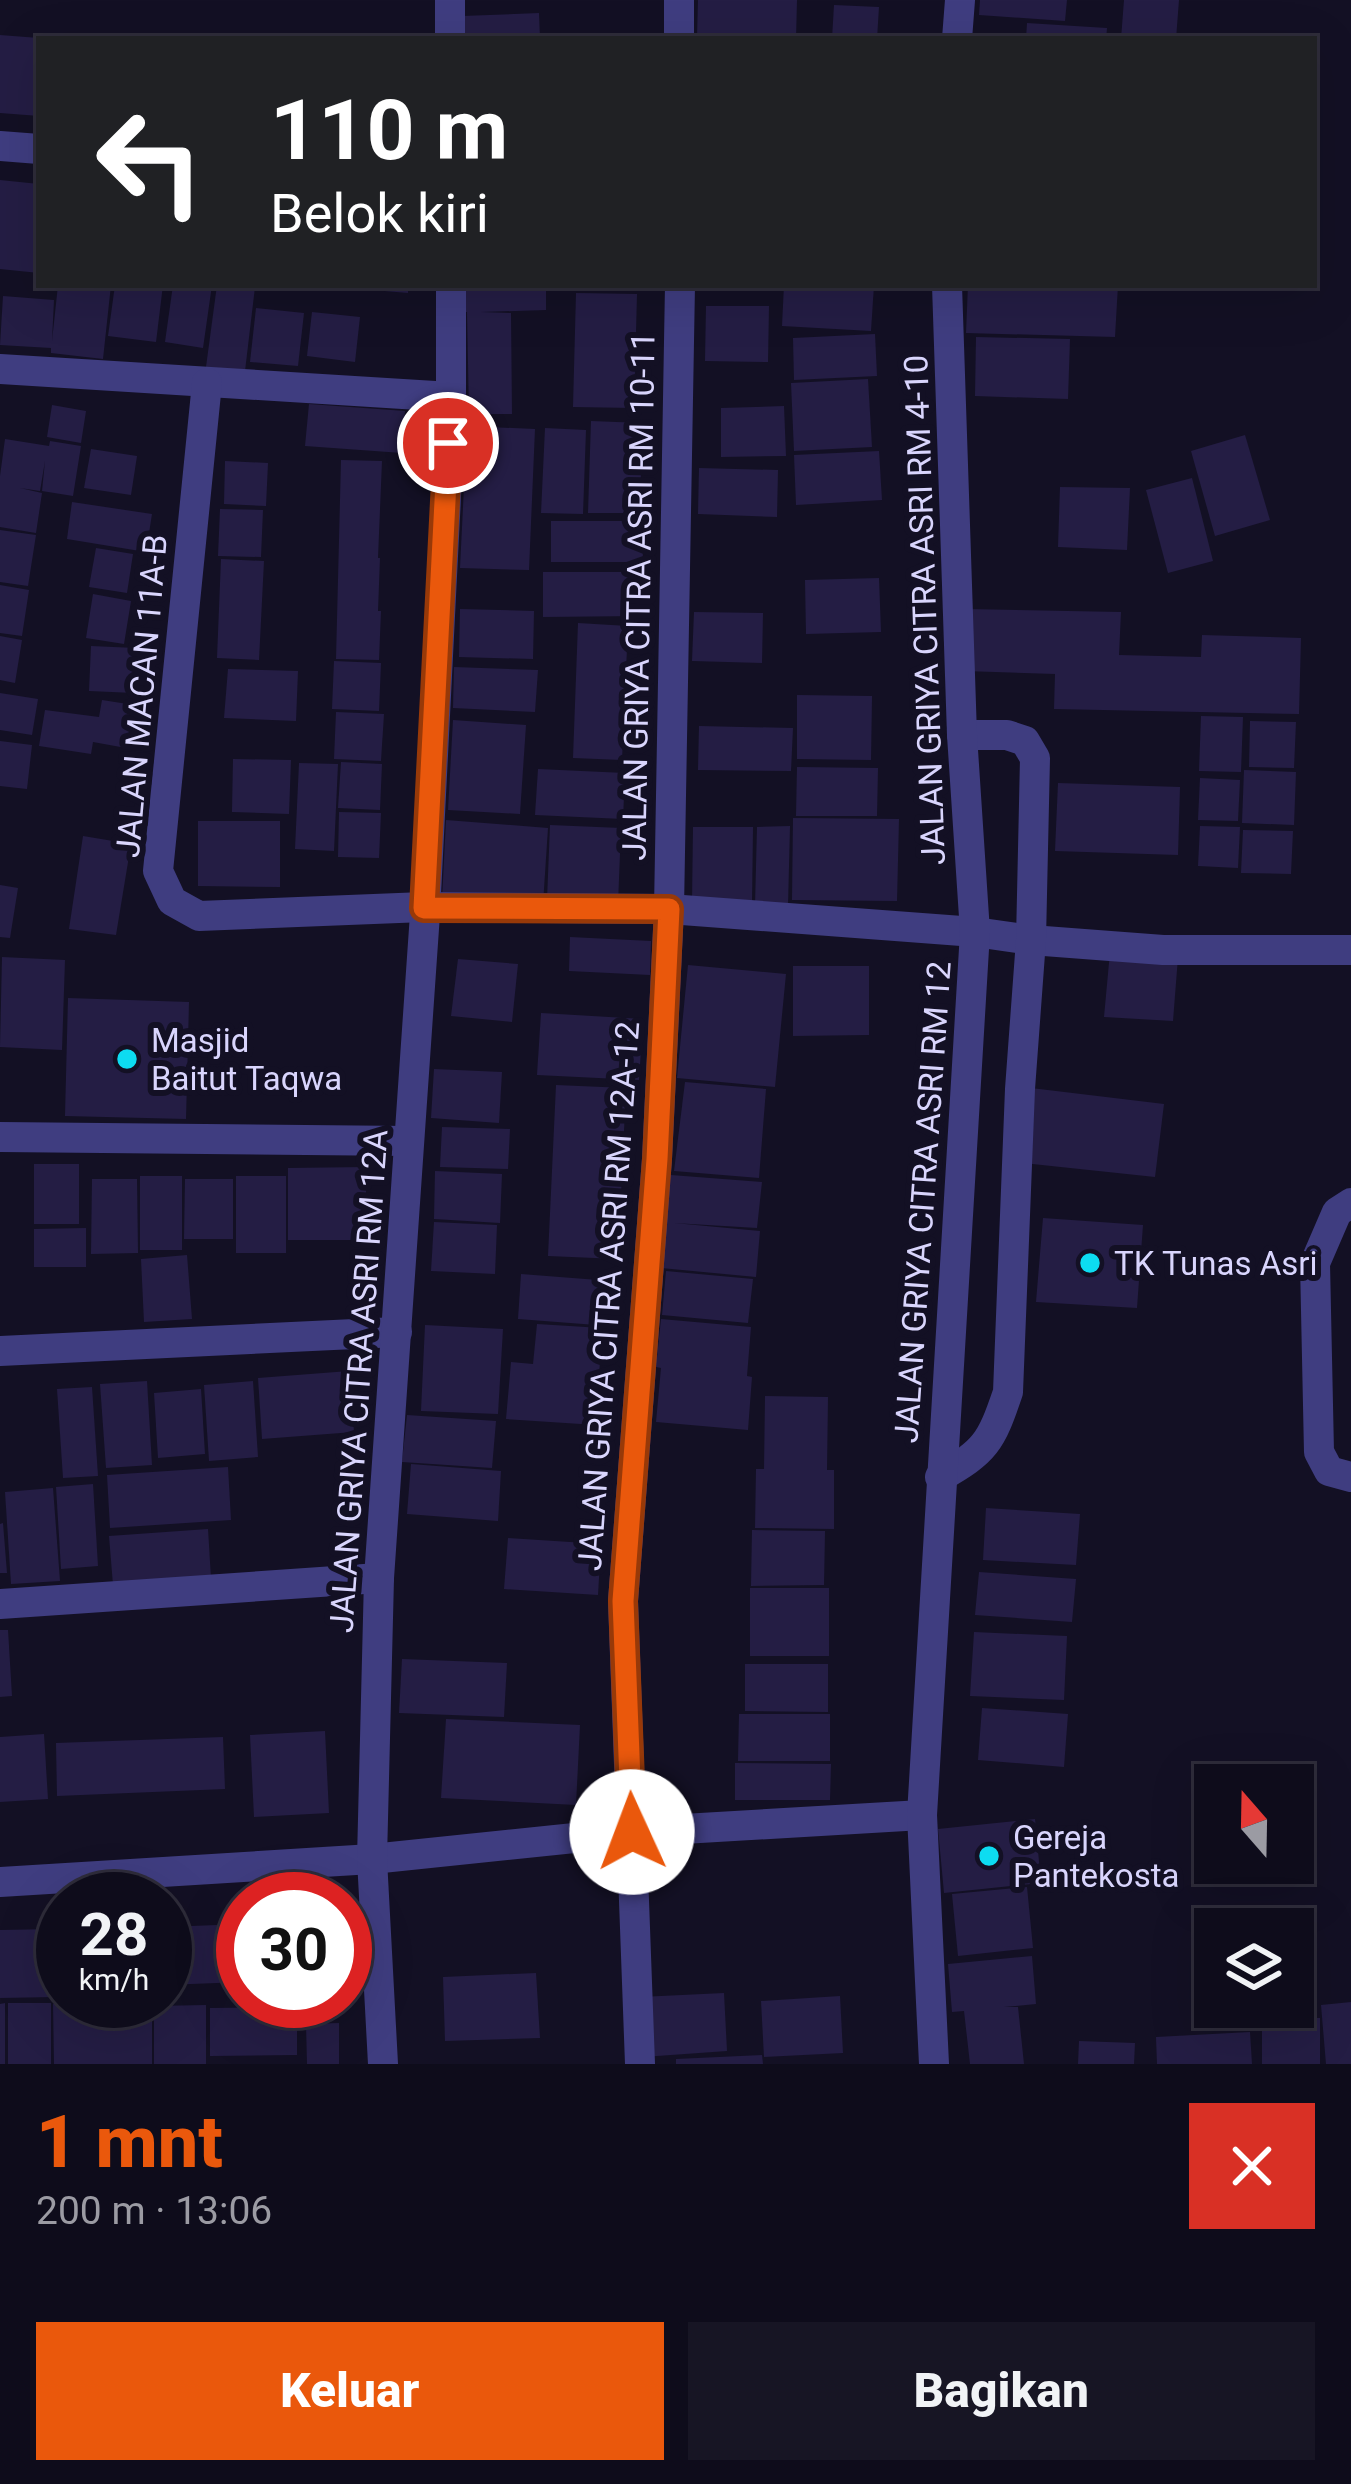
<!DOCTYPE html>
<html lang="id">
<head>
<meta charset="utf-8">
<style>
  body { margin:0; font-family:Roboto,sans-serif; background:#171524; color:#f1f3f6; height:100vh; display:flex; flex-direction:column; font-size:45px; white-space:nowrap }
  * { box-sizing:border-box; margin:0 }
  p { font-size:39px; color:#9b9ba3 }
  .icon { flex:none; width:66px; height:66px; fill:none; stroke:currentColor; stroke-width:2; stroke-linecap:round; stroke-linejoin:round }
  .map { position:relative; height:2064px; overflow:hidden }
  .side { display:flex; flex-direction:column; background:#0e0c1b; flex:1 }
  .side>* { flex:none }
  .hud { position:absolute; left:36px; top:36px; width:1281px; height:252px; border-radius:0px; box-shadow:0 12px 48px #0002,0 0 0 3px #2e2c3a; background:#202124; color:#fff; overflow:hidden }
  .needle { width:78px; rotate:340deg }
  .controls { position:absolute; left:1194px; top:1764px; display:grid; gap:24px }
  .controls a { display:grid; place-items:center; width:120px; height:120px; border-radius:0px; background:#0e0c1b; box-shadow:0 12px 48px #0002,0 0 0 3px #2e2c3a; font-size:60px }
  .speed { position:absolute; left:36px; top:1872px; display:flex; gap:24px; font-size:60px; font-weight:700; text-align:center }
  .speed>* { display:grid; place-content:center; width:156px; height:156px; border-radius:50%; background:#0e0c1b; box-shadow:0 12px 48px #0002,0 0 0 3px #2e2c3a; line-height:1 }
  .speed small { font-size:30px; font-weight:400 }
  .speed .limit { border:18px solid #d22; background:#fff; color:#111 }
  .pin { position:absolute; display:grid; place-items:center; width:102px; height:102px; color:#fff; margin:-51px; border:6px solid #fff; border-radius:50%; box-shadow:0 3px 12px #0007 }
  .me { position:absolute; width:132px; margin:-66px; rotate:358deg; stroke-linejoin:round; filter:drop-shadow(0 0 9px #0008) }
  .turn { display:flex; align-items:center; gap:42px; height:252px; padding:0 36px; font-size:54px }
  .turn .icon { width:156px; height:156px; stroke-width:2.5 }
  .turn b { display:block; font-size:84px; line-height:102px }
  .round { display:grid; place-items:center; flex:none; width:126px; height:126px; border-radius:0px; background:#171524 }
  .overview { display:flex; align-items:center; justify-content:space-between; height:204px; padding:0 36px }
  h1 { font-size:72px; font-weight:800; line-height:90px; color:#ea580c }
  .action { display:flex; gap:24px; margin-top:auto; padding:24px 36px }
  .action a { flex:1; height:138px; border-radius:0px; background:#ea580c; color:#fff; font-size:48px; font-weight:800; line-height:138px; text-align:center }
  .action a+a { background:#171524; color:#f1f3f6 }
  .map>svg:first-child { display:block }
  .building { fill:#241d44 }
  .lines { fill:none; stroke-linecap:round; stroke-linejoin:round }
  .lane { stroke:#3f3d80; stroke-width:30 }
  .street { stroke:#3f3d80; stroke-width:30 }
  .route-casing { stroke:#983908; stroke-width:30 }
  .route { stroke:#ea580c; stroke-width:21 }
  .poi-dot { fill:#0ddcf1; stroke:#131024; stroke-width:4.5 }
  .labels { text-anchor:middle; stroke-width:12; stroke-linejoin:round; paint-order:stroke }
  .street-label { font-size:33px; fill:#d9d5fd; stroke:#131024 }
  .poi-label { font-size:33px; fill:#d9d5fd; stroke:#131024; text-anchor:start }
</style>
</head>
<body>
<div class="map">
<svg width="1351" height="2064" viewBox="0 0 1351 2064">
  <rect width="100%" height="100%" fill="#131024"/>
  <g class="building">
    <path d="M 698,0 L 797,0 L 796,39 L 697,38 Z"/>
    <path d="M 980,0 L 1067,0 L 1065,21 L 979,15 Z"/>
    <path d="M 1124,0 L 1179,0 L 1176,39 L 1121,39 Z"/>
    <path d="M 834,5 L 879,7 L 877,39 L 832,39 Z"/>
    <path d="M 539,13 L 540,39 L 463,39 L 462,16 Z"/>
    <path d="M 1027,23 L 1107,28 L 1106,39 L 1026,39 Z"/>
    <path d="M 0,35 L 39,38 L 39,116 L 0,113 Z"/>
    <path d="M 0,180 L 39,184 L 39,273 L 0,269 Z"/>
    <path d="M 58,285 L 111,285 L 103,359 L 51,353 L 51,348 L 0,345 L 3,296 L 54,300 L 52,341 Z"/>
    <path d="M 115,285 L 163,285 L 156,342 L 108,336 Z"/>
    <path d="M 173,285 L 212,285 L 203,348 L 165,342 Z"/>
    <path d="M 217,285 L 255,287 L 245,371 L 206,367 Z"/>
    <path d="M 349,285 L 408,285 L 408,293 L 349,288 Z"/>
    <path d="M 456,285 L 546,285 L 546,310 L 481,312 L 511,313 L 512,414 L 469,414 L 467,312 L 457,312 Z"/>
    <path d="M 784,285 L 874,285 L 871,331 L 782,326 Z"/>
    <path d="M 968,285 L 1118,285 L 1115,337 L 966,333 Z"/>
    <path d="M 576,293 L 637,294 L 634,408 L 573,407 Z"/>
    <path d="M 706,306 L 769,306 L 768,362 L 705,361 Z"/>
    <path d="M 256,308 L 304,313 L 298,366 L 250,362 Z"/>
    <path d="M 312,312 L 360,317 L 355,362 L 307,356 Z"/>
    <path d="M 875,334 L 877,376 L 794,380 L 793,338 Z"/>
    <path d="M 976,337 L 1070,339 L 1068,399 L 975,396 Z"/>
    <path d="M 868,379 L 872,447 L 794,451 L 791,383 Z"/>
    <path d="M 309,404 L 405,411 L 402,453 L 305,446 Z"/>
    <path d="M 52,405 L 86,411 L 81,443 L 47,437 Z"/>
    <path d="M 784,406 L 786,456 L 721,457 L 721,408 Z"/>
    <path d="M 591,421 L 642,423 L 640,513 L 588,513 Z"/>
    <path d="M 467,426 L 535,429 L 529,570 L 460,568 Z"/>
    <path d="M 545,428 L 586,430 L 583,514 L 541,513 Z"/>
    <path d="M 1245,435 L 1270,520 L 1215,536 L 1191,451 Z"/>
    <path d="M 5,439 L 49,446 L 50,441 L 81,446 L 73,496 L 42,491 L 45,461 L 40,491 L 20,488 L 42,493 L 36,533 L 0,527 L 0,476 Z"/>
    <path d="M 91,449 L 137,456 L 131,495 L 84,488 Z"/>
    <path d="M 879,451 L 882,500 L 796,505 L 794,455 Z"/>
    <path d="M 341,460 L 382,461 L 378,558 L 380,558 L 378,611 L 381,611 L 379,660 L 336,659 Z"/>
    <path d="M 225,461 L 268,463 L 266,506 L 224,504 Z"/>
    <path d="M 699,468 L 778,470 L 777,517 L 698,514 Z"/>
    <path d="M 1192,478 L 1213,561 L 1168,573 L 1146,490 Z"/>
    <path d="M 1060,487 L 1130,488 L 1127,550 L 1058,547 Z"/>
    <path d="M 72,502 L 152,514 L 146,552 L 67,539 Z"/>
    <path d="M 220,509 L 263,510 L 261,557 L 218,556 Z"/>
    <path d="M 551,521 L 642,521 L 643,562 L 551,562 Z"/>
    <path d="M 0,530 L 36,535 L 28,586 L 0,582 Z"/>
    <path d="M 96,548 L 133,554 L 127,593 L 89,587 Z"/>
    <path d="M 221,559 L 264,561 L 259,660 L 217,658 Z"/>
    <path d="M 543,572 L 641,572 L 640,616 L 543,617 Z"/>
    <path d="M 879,578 L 881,632 L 806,634 L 805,580 Z"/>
    <path d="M 0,585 L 29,590 L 22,636 L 0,633 Z"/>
    <path d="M 93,594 L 131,601 L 124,644 L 86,638 Z"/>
    <path d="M 460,609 L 534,611 L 533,659 L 459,657 Z"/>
    <path d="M 966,609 L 1121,612 L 1119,655 L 1201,657 L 1202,635 L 1301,638 L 1299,714 L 1054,709 L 1055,674 L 964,671 Z"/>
    <path d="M 694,612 L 763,613 L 762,663 L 692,661 Z"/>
    <path d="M 578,623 L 628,626 L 622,760 L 573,758 Z"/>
    <path d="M 0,636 L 22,640 L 15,683 L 0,680 Z"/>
    <path d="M 91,646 L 136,648 L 134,693 L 89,691 Z"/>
    <path d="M 334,661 L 381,663 L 379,711 L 332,709 Z"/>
    <path d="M 454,667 L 538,670 L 535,712 L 453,708 Z"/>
    <path d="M 228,669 L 298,671 L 296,721 L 224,718 Z"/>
    <path d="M 0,693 L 38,699 L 32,735 L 0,730 Z"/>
    <path d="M 797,695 L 872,696 L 871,760 L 797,759 Z"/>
    <path d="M 102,700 L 134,705 L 126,748 L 93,742 L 91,754 L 39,746 L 45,710 L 99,717 Z"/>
    <path d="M 336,712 L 384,714 L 381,761 L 334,759 Z"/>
    <path d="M 1201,716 L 1243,717 L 1241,772 L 1199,771 Z"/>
    <path d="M 453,720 L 526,725 L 520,814 L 448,810 Z"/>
    <path d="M 1250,721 L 1296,722 L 1294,768 L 1249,767 Z"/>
    <path d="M 699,726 L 793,728 L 791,771 L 698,770 Z"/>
    <path d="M 0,741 L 32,745 L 27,789 L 0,786 Z"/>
    <path d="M 233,759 L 291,760 L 289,814 L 232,812 Z"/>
    <path d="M 341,762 L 382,764 L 380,810 L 338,808 Z"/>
    <path d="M 299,763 L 338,764 L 334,851 L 295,849 Z"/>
    <path d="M 797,767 L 878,768 L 877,816 L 796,816 Z"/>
    <path d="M 538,769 L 625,773 L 623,819 L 535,815 Z"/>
    <path d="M 1244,770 L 1296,772 L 1294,825 L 1242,823 Z"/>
    <path d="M 1200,778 L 1240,780 L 1238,821 L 1198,820 Z"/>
    <path d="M 1058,783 L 1180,787 L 1178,855 L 1055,851 Z"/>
    <path d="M 339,812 L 381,813 L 379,858 L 338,857 Z"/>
    <path d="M 793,818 L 899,819 L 897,901 L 792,900 Z"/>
    <path d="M 446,820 L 548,828 L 543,904 L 442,900 Z"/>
    <path d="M 198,821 L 280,821 L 280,887 L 198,886 Z"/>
    <path d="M 550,825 L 621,828 L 618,904 L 547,900 Z"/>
    <path d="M 790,826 L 788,906 L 755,906 L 757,827 Z"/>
    <path d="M 1200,826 L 1240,827 L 1238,868 L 1198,866 Z"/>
    <path d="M 693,827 L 753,827 L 752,904 L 692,903 Z"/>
    <path d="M 1243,830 L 1293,831 L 1291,874 L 1241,873 Z"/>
    <path d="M 83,836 L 131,844 L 116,935 L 69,929 Z"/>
    <path d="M 0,885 L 18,888 L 10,938 L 0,937 Z"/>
    <path d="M 570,937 L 651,941 L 650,975 L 569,971 Z"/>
    <path d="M 1110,952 L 1178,957 L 1173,1021 L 1104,1017 Z"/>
    <path d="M 2,957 L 65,960 L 62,1050 L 0,1047 Z"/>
    <path d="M 458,959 L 518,964 L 512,1022 L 451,1016 Z"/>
    <path d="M 688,965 L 786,974 L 775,1087 L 677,1078 Z"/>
    <path d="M 793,966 L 869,966 L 869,1035 L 793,1036 Z"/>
    <path d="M 68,998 L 189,1002 L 186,1119 L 65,1116 Z"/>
    <path d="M 541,1013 L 643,1019 L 639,1080 L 537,1075 Z"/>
    <path d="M 434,1069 L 502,1072 L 499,1123 L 431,1118 Z"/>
    <path d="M 685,1082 L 766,1089 L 759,1178 L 674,1171 Z"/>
    <path d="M 556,1085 L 626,1088 L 618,1259 L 548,1256 Z"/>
    <path d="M 1031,1088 L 1164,1104 L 1155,1177 L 1023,1163 Z"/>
    <path d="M 442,1127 L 510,1129 L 508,1169 L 440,1167 Z"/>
    <rect x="34" y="1164" width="45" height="60"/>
    <path d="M 366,1167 L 366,1240 L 288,1240 L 288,1168 Z"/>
    <path d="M 435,1171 L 502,1174 L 500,1223 L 434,1219 Z"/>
    <path d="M 671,1175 L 762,1182 L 757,1228 L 674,1223 L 760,1231 L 756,1277 L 661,1268 Z"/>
    <rect x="140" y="1176" width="42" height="74"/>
    <rect x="236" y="1176" width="50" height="77"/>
    <path d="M 92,1179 L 137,1179 L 138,1253 L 91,1254 Z"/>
    <path d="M 185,1179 L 233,1179 L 233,1239 L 184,1239 Z"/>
    <path d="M 1043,1218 L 1143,1225 L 1137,1308 L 1036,1302 Z"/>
    <path d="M 434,1222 L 497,1225 L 495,1274 L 431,1271 Z"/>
    <path d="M 86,1228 L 86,1267 L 34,1267 L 34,1229 Z"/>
    <path d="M 187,1255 L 192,1319 L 144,1322 L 141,1259 Z"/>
    <path d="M 666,1271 L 753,1279 L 748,1323 L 662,1315 Z"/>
    <path d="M 521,1274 L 611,1281 L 609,1326 L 518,1319 Z"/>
    <path d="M 661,1319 L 751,1327 L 747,1376 L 752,1377 L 748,1430 L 656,1422 L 661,1368 L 656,1367 Z"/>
    <path d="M 537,1324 L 602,1328 L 596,1425 L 506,1419 L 511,1362 L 533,1364 Z"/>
    <path d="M 425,1325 L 503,1329 L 498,1414 L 421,1411 Z"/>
    <path d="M 349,1371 L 354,1432 L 262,1439 L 258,1378 Z"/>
    <path d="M 147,1381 L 152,1465 L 106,1468 L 100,1384 Z"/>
    <path d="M 253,1381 L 258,1457 L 209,1461 L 204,1385 Z"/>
    <path d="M 92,1387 L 98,1476 L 63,1478 L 57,1389 Z"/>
    <path d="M 201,1389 L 205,1454 L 158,1458 L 154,1393 Z"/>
    <path d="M 765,1396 L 828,1397 L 827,1470 L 834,1470 L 834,1529 L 755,1528 L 756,1469 L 764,1469 Z"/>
    <path d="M 407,1415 L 496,1421 L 492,1468 L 402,1462 Z"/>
    <path d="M 411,1464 L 501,1471 L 498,1521 L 407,1514 Z"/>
    <path d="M 228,1467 L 231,1520 L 110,1528 L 107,1475 Z"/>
    <path d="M 93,1484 L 98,1566 L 61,1569 L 56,1487 Z"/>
    <path d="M 53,1488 L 60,1581 L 11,1584 L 5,1492 Z"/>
    <path d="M 986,1508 L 1080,1514 L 1076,1565 L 983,1560 Z"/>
    <path d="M 3,1523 L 7,1573 L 0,1573 L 0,1524 Z"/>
    <path d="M 208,1529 L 211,1578 L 113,1585 L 109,1536 Z"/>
    <path d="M 752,1530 L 825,1531 L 824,1585 L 751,1586 Z"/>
    <path d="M 508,1538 L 601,1544 L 598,1595 L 504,1589 Z"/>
    <path d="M 979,1572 L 1076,1579 L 1072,1622 L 975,1615 Z"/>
    <rect x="750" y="1588" width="79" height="68"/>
    <path d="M 0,1630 L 8,1630 L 12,1696 L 0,1697 Z"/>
    <path d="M 974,1632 L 1067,1636 L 1064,1700 L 970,1696 Z"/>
    <path d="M 402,1659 L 507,1663 L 504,1717 L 399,1713 Z"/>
    <path d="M 745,1664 L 828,1664 L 828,1712 L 745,1711 Z"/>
    <path d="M 982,1708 L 1068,1714 L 1064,1767 L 978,1760 Z"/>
    <path d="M 739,1714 L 830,1714 L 830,1761 L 738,1761 Z"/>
    <path d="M 446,1719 L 580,1725 L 576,1805 L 441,1798 Z"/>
    <path d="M 325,1731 L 329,1813 L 254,1817 L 250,1735 Z"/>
    <path d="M 44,1734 L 48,1799 L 0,1802 L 0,1737 Z"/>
    <path d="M 223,1737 L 225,1789 L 57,1796 L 56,1743 Z"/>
    <path d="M 735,1763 L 831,1764 L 830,1800 L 735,1800 Z"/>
    <path d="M 1035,1819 L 1041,1883 L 944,1893 L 938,1829 Z"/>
    <path d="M 1027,1887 L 1033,1948 L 958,1956 L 952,1894 Z"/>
    <path d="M 58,1918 L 63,1918 L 63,2000 L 59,2000 Z"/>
    <path d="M 243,1924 L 243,1982 L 165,1985 L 165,1927 Z"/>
    <path d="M 55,1929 L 56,1997 L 0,1998 L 0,1930 Z"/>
    <path d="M 1032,1956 L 1036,2004 L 1004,2007 L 1018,2007 L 1024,2064 L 970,2064 L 964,2011 L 952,2012 L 948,1964 Z"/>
    <path d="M 536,1973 L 540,2038 L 445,2041 L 443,1977 Z"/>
    <path d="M 724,1993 L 727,2051 L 643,2057 L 640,1997 Z"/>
    <path d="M 840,1996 L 843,2053 L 764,2057 L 761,2001 Z"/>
    <path d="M 1351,2002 L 1351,2064 L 1326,2064 L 1321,2005 Z"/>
    <path d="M 5,2003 L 5,2064 L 0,2064 L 0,2004 Z"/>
    <rect x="8" y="2003" width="43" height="61"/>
    <path d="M 109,2003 L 109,2012 L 152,2011 L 152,2064 L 54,2064 L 53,2004 Z"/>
    <path d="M 206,2005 L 206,2064 L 154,2064 L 154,2006 Z"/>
    <path d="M 297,2007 L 297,2055 L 210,2056 L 210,2008 Z"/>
    <rect x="1262" y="2018" width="58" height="46"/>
    <path d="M 339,2023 L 339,2064 L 307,2064 L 306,2024 Z"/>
    <path d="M 1250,2032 L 1252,2064 L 1157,2064 L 1156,2037 Z"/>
    <path d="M 1079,2041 L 1135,2043 L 1134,2064 L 1078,2064 Z"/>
    <path d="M 762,2055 L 763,2064 L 676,2064 L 676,2059 Z"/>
  </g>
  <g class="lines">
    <path class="lane" d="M 1351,1203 L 1337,1212 L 1315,1263 L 1319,1452 L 1329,1471 L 1351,1477"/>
    <g class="street">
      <path d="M 450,0 L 450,39"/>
      <path d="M 679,0 L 679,39"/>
      <path d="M 957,39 L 960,0"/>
      <path d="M 0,146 L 39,149"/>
      <path d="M 0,369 L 451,397"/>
      <path d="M 207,383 L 158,871 L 172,901 L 199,916 L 424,907 L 669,909 L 975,932 L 1031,940 L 1163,950 L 1351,950"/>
      <path d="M 0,1137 L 409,1141"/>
      <path d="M 0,1351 L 397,1332"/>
      <path d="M 940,1477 C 986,1451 991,1442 1008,1392 L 1020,1089 L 1031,940 L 1035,758 L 1025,741 L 1007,735 L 962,735"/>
      <path d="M 0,1604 L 379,1578"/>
      <path d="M 0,1882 L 372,1859 L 632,1832 L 922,1815"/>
      <path d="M 383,2064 L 372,1859 L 379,1578 L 425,914 L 451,397 L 451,285"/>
      <path d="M 640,2064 L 623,1601 L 657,1159 L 669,909 L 680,285"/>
      <path d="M 934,2064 L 922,1815 L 975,932 L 962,735 L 947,285"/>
    </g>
  </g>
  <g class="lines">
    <defs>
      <path id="route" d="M 448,443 L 424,908 L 669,909 L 657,1159 L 623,1601 L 632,1832"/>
    </defs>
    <use href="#route" class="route-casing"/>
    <use href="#route" class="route"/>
  </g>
  <g class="poi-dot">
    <circle cx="127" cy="1059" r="12"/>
    <circle cx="1090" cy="1263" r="12"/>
    <circle cx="989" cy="1856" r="12"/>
  </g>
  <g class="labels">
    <g class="street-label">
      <text transform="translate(638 596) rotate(-89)" y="12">JALAN GRIYA CITRA ASRI RM 10-11</text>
      <text transform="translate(924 610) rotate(-92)" y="12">JALAN GRIYA CITRA ASRI RM 4-10</text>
      <text transform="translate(141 696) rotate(-85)" y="12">JALAN MACAN 11A-B</text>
      <text transform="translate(922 1202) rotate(-86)" y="12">JALAN GRIYA CITRA ASRI RM 12</text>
      <text transform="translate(608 1296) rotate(-86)" y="12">JALAN GRIYA CITRA ASRI RM 12A-12</text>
      <text transform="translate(358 1381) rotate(-86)" y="12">JALAN GRIYA CITRA ASRI RM 12A</text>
    </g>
    <g class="poi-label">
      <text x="151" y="1052">Masjid<tspan x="151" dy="38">Baitut Taqwa</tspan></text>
      <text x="1114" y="1275">TK Tunas Asri</text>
      <text x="1013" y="1849">Gereja<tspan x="1013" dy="38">Pantekosta</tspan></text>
    </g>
  </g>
</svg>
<div class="controls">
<a><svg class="needle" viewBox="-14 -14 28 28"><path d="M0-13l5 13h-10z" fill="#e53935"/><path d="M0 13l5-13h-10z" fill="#9b9ba3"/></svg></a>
<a><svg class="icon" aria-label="layers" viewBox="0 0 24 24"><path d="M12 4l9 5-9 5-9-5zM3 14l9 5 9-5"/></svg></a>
</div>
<div class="speed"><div>28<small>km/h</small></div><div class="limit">30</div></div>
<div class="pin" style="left:448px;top:443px;background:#d93025"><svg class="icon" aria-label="arrive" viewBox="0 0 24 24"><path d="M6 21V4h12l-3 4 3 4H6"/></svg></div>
<svg class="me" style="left:632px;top:1832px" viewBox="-20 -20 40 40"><circle r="19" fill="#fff"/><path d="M0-13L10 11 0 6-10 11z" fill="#ea580c"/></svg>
<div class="hud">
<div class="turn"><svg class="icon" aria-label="left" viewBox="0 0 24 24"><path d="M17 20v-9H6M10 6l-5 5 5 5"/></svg><div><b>110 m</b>Belok kiri</div></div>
</div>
</div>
<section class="side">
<div class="overview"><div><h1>1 mnt</h1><p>200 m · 13:06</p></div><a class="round" style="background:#d93025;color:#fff"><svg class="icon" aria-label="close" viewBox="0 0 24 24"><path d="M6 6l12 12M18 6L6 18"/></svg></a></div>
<div class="action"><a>Keluar</a><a>Bagikan</a></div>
</section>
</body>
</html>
